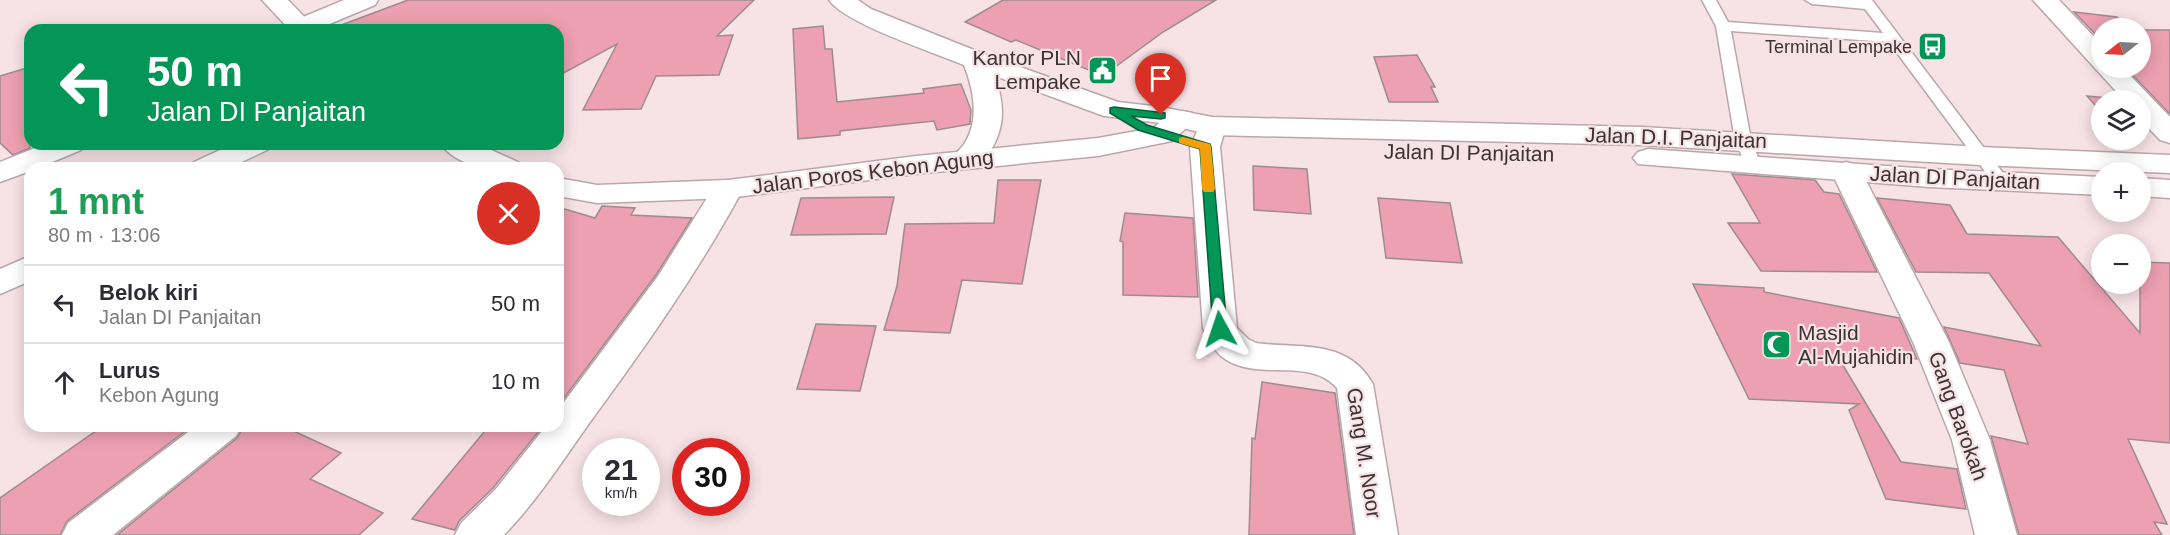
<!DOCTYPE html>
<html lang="id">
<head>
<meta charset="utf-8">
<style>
  body { margin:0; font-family:Helvetica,sans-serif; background:#f2f2f3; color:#2b2b33; height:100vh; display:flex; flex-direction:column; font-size:22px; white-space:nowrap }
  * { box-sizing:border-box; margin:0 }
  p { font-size:20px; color:#7c7c81 }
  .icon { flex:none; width:33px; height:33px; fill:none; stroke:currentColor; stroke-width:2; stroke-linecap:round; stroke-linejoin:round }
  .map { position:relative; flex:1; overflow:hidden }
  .sheet { position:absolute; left:24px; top:162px; width:540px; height:270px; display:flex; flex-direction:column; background:#fff; border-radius:18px; box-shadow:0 3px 15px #0003 }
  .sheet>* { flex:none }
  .banner { position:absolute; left:24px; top:24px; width:540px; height:126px; border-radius:18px; box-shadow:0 3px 15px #0003; background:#049657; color:#fff; overflow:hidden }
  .needle { width:39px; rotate:252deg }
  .tools { position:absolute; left:2091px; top:18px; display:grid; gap:12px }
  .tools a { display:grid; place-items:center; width:60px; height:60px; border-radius:50%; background:#fff; box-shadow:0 3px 15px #0003; font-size:30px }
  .speed { position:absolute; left:582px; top:438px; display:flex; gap:12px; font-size:30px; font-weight:700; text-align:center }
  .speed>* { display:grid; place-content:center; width:78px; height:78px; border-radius:50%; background:#fff; box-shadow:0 3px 15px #0003; line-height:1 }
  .speed small { font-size:15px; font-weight:400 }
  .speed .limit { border:9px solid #d22; background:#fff; color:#111 }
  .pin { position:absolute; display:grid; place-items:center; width:51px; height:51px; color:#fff; margin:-62px -26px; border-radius:50% 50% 50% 0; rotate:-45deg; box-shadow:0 0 6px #0007 }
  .pin .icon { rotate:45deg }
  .me { position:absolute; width:66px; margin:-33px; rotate:355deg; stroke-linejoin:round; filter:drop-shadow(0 0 4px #0008) }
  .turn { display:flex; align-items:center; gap:21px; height:126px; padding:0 24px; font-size:27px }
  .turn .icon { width:78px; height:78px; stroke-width:2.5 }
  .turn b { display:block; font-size:42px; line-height:51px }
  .round { display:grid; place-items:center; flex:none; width:63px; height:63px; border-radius:32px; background:#f2f2f3 }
  .summary { display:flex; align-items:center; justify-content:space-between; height:102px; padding:0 24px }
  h1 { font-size:36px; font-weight:700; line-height:45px; color:#1e9e55 }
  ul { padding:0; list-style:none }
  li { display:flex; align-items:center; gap:18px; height:78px; padding:0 24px; border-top:2px solid #e1e1e2 }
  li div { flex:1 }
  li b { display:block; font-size:22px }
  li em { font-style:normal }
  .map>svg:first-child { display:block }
  .building { fill:#eca0b2; stroke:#9e8b8f; stroke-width:1.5 }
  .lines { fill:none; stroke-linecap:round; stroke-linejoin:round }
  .service-casing { stroke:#baa7ab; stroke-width:3 }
  .minor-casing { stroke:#baa7ab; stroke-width:3 }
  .secondary-casing { stroke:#baa7ab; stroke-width:3 }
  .trunk-casing { stroke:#baa7ab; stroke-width:3 }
  .service { fill:#fff; fill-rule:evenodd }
  .minor { fill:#fff; fill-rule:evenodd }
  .secondary { fill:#fff; fill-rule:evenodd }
  .trunk { fill:#fff; fill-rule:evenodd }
  .route { fill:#049657; stroke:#036239; stroke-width:1.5 }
  .slow { fill:#f59e0b }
  .labels { text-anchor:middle; stroke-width:4.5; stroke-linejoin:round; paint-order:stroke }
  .far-poi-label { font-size:18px; fill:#3b3334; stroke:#f7e2e6; text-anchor:end }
  .poi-label { font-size:21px; fill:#3b3334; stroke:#f7e2e6; text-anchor:end }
  .street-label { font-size:21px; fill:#3b3334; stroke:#f7e2e6 }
</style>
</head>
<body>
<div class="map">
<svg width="2170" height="535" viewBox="0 0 2170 535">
  <rect width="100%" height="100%" fill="#f7e2e6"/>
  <g class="building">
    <path d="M 408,0 L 754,0 L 717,36 L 733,35 L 719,75 L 656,76 L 641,109 L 583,110 L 617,44 L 558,76 L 558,30 L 337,30 L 336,27 Z"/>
    <path d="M 1003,0 L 1216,0 L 1163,32 L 1103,76 L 1016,40 L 1011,42 L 965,22 Z"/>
    <path d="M 2074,12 L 2117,17 L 2127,28 L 2102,28 L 2102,41 Z"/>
    <path d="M 823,26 L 825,49 L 832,49 L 837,102 L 924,93 L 923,89 L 961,84 L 971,110 L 970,124 L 937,130 L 934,121 L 840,131 L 840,135 L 798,139 L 793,29 Z"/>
    <path d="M 2140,30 L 2170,30 L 2170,114 L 2126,68 L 2140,68 Z"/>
    <path d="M 1417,55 L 1435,87 L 1431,87 L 1438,102 L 1389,102 L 1374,57 Z"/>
    <path d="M 30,67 L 30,148 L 13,155 L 0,143 L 0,76 Z"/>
    <path d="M 2087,96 L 2120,99 L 2121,100 L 2102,100 L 2102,113 Z"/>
    <path d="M 1253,166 L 1307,169 L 1311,214 L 1254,210 Z"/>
    <path d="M 1732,174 L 1815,180 L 1824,192 L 1839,194 L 1877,272 L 1761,271 L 1728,223 L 1760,223 Z"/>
    <path d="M 998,180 L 1041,180 L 1022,284 L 962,280 L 950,333 L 884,330 L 897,286 L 905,224 L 994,223 Z"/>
    <path d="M 894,197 L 886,234 L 791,235 L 801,198 Z"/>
    <path d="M 1378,198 L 1450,203 L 1462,263 L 1386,258 Z"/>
    <path d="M 1877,198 L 1950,205 L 1967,234 L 2058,237 L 2140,333 L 2140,262 L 2170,263 L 2170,443 L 2128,439 L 2167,524 L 2154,522 L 2162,535 L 2019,535 L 1991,436 L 2028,444 L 2004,370 L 1960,363 L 1944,327 L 2041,346 L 1989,273 L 1916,272 Z"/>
    <path d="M 602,206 L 635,208 L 631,215 L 692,218 L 656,275 L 558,406 L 558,207 L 595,218 Z"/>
    <path d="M 1125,213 L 1193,218 L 1198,297 L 1123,295 L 1123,242 L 1120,241 Z"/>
    <path d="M 1693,284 L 1764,288 L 1764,292 L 1899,318 L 1917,359 L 1835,352 L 1901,462 L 1957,469 L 1966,509 L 1886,499 L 1849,410 L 1859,404 L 1749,399 Z"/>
    <path d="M 816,324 L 876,326 L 860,391 L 797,389 Z"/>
    <path d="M 1262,382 L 1335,393 L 1354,535 L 1249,535 L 1252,438 L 1255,439 Z"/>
    <path d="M 103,426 L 192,426 L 67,521 L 60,535 L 0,535 L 0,498 Z"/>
    <path d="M 244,426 L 283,426 L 341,453 L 310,479 L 383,513 L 359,535 L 117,535 L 237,438 Z"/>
    <path d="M 489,426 L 543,426 L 493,488 L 459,521 L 455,530 L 412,519 Z"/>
  </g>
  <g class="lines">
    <defs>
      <path id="service" d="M 1702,0 L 1716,0 L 1728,22 L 1883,33 L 1865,9 L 1812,4 L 1805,0 L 1872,0 L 2009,181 L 2001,186 L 1995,185 L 1889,42 L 1731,31 L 1751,140 L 1761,165 L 1753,170 L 1747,168 L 1735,140 L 1716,26 Z"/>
      <g id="minor">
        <path d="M 344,0 L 378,0 L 375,5 L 315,30 L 289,30 L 287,27 L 291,22 Z"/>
        <path d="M 2033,0 L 2059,0 L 2102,45 L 2102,68 L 2123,68 L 2170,117 L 2170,143 L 2160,140 L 2140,119 L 2140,100 L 2124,100 Z"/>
        <path d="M 1212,117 L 1222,120 L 1226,126 L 1220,147 L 1237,328 L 1248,339 L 1256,343 C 1300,349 1347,338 1373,384 L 1398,535 L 1356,535 L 1337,388 C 1308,355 1255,384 1221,356 C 1213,349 1208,338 1203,329 L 1190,147 L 1202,120 Z"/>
        <path d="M 45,144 L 86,144 L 81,150 L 38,168 L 30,168 L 30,171 L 0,182 L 0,162 Z"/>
        <path d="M 233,144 L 272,144 L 267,150 L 229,168 L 190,168 L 194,162 Z"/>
        <path d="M 1846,162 L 1857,165 L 1861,171 L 1949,342 L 1990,440 L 2017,535 L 1975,535 L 1952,440 L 1913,342 L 1831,171 L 1835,165 Z"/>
        <path d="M 728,180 L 739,182 L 743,189 C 699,271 645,347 590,422 C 563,460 537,501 504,535 L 455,535 L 461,523 L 495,490 L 546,426 L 558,426 L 558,410 L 658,276 L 717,182 Z"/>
        <path d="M 30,256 L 30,281 L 0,294 L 0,269 Z"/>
        <path d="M 196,426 L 242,426 L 236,436 L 113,535 L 62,535 L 68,523 Z"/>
      </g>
      <g id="secondary">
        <path d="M 262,0 L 288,0 L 317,30 L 290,30 Z"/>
        <path d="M 1182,111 L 1192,113 L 1196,119 L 1172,141 L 1098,156 L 916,174 L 728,198 L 597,203 L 558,196 L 558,178 L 597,185 L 728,180 L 916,156 L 1098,138 L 1153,128 L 1172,113 Z"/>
        <path d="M 441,144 L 478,144 L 518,162 L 522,168 C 494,168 460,170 441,144 Z"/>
      </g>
      <g id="trunk">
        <path d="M 829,0 L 858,0 L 871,9 L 984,54 L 1118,102 L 1161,107 L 1212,117 L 1642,127 L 1980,147 L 2170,155 L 2170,173 L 1980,165 L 1642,145 L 1212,135 L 1161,123 L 1104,116 L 995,76 C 999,88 1002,100 1002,113 C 1002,139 983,175 954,167 L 949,161 C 955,153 963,148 967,139 C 979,116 973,88 964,65 C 933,52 846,24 829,0 Z"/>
        <path d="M 1648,149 L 1929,169 L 2102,177 L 2102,195 L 1929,187 L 1638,164 L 1633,158 L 1638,152 Z"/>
        <path d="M 2140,178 L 2170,180 L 2170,198 L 2140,196 Z"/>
      </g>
    </defs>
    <use href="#service" class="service-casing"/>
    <use href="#minor" class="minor-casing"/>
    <use href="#secondary" class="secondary-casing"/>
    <use href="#trunk" class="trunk-casing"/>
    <use href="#service" class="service"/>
    <use href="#minor" class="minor"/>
    <use href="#secondary" class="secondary"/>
    <use href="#trunk" class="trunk"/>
  </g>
  <path class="route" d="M 1114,107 L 1165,113 L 1165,118 L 1161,119 L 1131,116 L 1147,125 L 1210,144 L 1211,147 L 1227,329 L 1225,333 L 1220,334 L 1213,329 L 1200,149 L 1138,130 L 1110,113 L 1110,108 Z"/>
  <path class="slow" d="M 1183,137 L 1210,144 L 1211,147 L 1215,189 L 1213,192 L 1204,192 L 1202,189 L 1200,149 L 1179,143 L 1179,138 Z"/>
  <defs>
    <symbol id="bus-square" viewBox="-11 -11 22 22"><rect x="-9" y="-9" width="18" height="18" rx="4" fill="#049657" stroke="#f7e2e6"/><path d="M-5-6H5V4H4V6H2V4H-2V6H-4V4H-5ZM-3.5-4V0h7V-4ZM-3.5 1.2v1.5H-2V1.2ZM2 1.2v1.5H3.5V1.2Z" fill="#fff"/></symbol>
    <symbol id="civic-square" viewBox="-11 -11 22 22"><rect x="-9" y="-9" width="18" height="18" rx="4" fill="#049657" stroke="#f7e2e6"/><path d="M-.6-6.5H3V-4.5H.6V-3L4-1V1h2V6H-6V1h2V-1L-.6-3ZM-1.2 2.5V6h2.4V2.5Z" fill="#fff"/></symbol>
    <symbol id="mosque-square" viewBox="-11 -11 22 22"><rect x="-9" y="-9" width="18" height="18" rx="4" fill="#049657" stroke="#f7e2e6"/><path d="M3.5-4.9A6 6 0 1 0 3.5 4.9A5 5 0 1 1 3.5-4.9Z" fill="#fff"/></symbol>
  </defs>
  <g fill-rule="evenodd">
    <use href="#bus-square" x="1916" y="30" width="33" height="33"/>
    <use href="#civic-square" x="1086" y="54" width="33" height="33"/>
    <use href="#mosque-square" x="1760" y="328" width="33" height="33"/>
  </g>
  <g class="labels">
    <g class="far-poi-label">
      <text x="1912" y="53">Terminal Lempake</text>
    </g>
    <g class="poi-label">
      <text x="1081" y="65">Kantor PLN<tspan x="1081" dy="24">Lempake</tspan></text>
      <text x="1798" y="340" text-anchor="start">Masjid<tspan x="1798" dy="24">Al-Mujahidin</tspan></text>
    </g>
    <g class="street-label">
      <text transform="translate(1676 138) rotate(2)" y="7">Jalan D.I. Panjaitan</text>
      <text transform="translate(1469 153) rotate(1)" y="7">Jalan DI Panjaitan</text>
      <text transform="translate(873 172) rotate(-7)" y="7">Jalan Poros Kebon Agung</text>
      <text transform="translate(1955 178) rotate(3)" y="7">Jalan DI Panjaitan</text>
      <text transform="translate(1958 416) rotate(70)" y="7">Gang Barokah</text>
      <text transform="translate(1364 453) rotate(81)" y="7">Gang M. Noor</text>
    </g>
  </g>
</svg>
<div class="tools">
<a><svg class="needle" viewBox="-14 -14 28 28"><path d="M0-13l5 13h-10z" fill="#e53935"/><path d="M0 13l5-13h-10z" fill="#7c7c81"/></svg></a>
<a><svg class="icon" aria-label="layers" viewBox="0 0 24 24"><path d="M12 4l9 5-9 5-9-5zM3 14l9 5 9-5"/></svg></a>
<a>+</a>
<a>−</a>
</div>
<div class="speed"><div>21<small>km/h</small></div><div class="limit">30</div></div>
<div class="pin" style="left:1161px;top:115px;background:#d93025"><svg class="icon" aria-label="arrive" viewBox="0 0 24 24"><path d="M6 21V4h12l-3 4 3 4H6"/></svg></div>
<svg class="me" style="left:1220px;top:329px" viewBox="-20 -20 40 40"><path d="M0-17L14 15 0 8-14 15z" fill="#049657" stroke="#fff" stroke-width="4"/></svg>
<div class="banner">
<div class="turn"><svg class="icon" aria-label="left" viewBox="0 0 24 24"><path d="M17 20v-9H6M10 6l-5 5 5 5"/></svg><div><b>50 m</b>Jalan DI Panjaitan</div></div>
</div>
<section class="sheet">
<div class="summary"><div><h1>1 mnt</h1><p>80 m · 13:06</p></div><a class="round" style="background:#d93025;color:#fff"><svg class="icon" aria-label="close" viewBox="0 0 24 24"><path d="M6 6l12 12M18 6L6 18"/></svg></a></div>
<ul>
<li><svg class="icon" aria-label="left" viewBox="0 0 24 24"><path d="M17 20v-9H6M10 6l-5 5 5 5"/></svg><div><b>Belok kiri</b><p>Jalan DI Panjaitan</p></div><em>50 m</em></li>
<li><svg class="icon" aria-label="ahead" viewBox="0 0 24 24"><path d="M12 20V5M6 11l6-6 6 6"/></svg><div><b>Lurus</b><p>Kebon Agung</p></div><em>10 m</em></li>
</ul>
</section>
</div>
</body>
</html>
